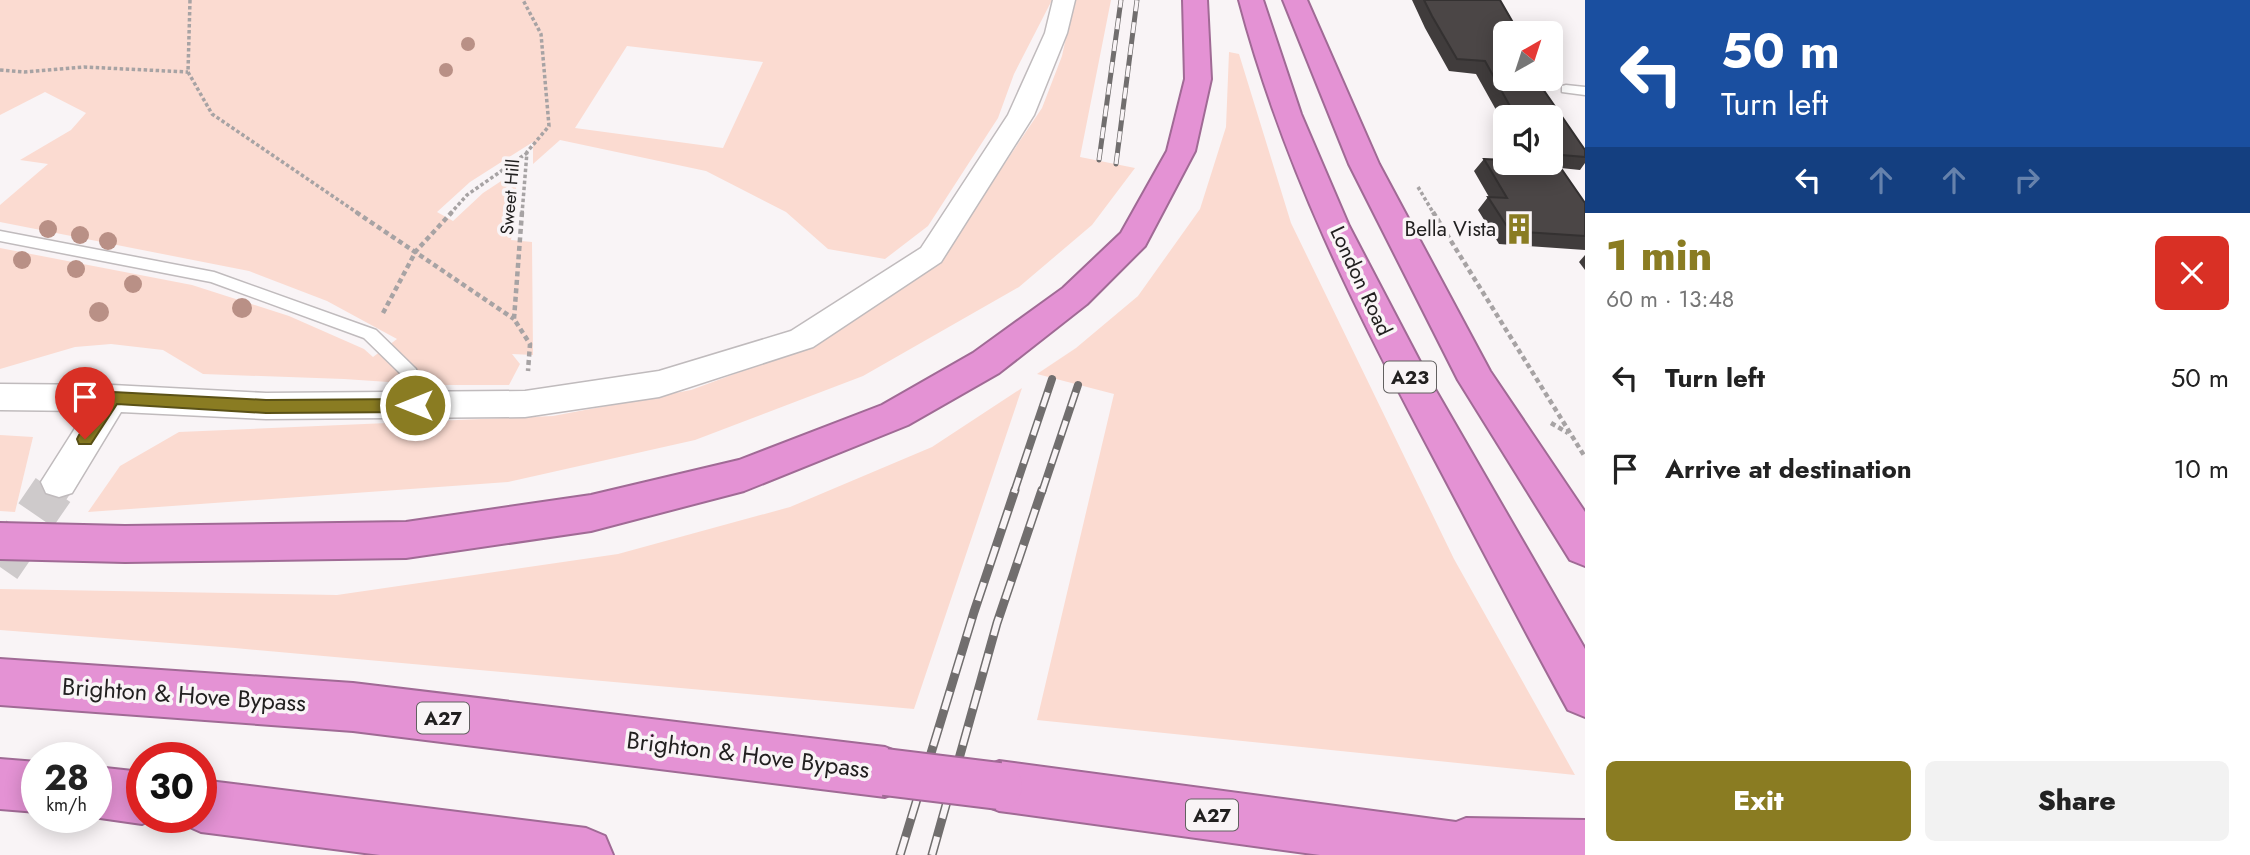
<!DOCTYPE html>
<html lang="en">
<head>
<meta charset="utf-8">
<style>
  body { margin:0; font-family:Jost,sans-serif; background:#f2f2f2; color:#222; height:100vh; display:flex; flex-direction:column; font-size:26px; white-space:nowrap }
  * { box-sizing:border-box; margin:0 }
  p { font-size:23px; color:#767676 }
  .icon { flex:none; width:38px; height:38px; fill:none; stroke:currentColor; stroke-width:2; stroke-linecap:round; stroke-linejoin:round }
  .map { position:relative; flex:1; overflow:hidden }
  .details { display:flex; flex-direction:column; background:#fff; width:665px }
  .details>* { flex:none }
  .banner { background:#1a4fa0; color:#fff; overflow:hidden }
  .needle { width:46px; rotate:39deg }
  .fabs { position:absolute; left:1493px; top:21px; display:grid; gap:14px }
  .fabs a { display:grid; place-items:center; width:70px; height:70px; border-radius:10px; background:#fff; box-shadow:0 4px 18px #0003; font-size:35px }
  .speed { position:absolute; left:21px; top:742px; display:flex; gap:14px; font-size:35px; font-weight:700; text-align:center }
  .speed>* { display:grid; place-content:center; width:91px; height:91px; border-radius:50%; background:#fff; box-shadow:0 4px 18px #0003; line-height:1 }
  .speed small { font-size:18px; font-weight:400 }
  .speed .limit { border:10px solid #d22; background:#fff; color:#111 }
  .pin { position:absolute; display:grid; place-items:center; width:60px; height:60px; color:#fff; margin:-72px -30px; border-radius:50% 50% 50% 0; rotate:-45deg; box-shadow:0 0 7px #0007 }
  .pin .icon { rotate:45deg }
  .me { position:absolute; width:77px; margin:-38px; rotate:270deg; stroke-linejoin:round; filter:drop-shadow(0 0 5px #0008) }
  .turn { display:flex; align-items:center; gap:24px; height:147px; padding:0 21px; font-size:32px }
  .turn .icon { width:91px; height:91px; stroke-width:2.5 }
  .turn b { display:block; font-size:49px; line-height:60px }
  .lanes { display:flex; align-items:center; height:66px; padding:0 21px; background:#0003; justify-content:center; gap:35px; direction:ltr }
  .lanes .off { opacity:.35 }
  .round { display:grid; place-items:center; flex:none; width:74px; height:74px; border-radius:10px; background:#f2f2f2 }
  .headline { display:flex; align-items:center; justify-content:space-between; height:119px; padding:0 21px }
  h1 { font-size:42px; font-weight:800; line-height:52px; color:#8a7c22 }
  .action { display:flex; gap:14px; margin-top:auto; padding:14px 21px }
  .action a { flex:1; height:80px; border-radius:10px; background:#8a7c22; color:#fff; font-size:28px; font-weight:800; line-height:80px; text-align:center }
  .action a+a { background:#f2f2f2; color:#222 }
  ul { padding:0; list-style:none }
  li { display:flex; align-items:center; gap:21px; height:91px; padding:0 21px }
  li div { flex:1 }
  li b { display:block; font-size:26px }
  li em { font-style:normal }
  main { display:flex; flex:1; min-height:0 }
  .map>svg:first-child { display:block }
  .green { fill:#fbdbd1; fill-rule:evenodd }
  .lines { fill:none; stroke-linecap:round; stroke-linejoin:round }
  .street-tunnel-far1 { stroke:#cecacb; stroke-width:32; stroke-dasharray:32 16; stroke-linecap:butt }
  .street-tunnel { stroke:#cecacb; stroke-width:42; stroke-dasharray:42 21; stroke-linecap:butt }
  .lane-casing { stroke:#c0bbbd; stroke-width:3 }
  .street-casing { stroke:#c0bbbd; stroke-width:3 }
  .highway-casing { stroke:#a06a95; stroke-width:4 }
  .path-far1 { stroke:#a7a3a4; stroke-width:3.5; stroke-dasharray:3.5 2.5; stroke-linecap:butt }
  .path { stroke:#a7a3a4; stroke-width:4.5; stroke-dasharray:5 3.5; stroke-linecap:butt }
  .lane { fill:#fff; fill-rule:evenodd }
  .street { fill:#fff; fill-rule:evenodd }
  .highway { fill:#e492d4; fill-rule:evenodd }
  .rail-far2-casing { stroke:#716e6e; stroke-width:5 }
  .rail-far1-casing { stroke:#716e6e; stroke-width:8 }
  .rail-casing { stroke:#716e6e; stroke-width:9 }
  .rail-far2 { stroke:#f9f4f6; stroke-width:3.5; stroke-dasharray:11; stroke-linecap:butt }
  .rail-far1 { stroke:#f9f4f6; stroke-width:5; stroke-dasharray:15; stroke-linecap:butt }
  .rail { stroke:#f9f4f6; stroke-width:6; stroke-dasharray:19; stroke-linecap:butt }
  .highway-bridge-casing { stroke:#a06a95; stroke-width:50; stroke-linecap:butt }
  .highway-bridge { stroke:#e492d4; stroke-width:46 }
  .tree { fill:#b99086 }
  .wall { fill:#403c3c }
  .building { fill:#4b4646; stroke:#343131; stroke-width:2 }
  .route { fill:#8a7c22; stroke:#5a5116; stroke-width:2 }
  .labels { text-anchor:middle; stroke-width:7; stroke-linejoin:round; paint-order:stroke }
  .far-street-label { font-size:18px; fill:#222020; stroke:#f9f4f6 }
  .shield { fill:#f9f4f6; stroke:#626060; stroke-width:2 }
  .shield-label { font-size:19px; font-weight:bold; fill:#222020 }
  .poi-label { font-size:21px; fill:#222020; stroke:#f9f4f6; text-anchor:end }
  .street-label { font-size:21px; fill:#222020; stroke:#f9f4f6 }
  .near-street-label { font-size:24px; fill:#222020; stroke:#f9f4f6 }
</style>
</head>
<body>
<main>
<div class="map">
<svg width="1585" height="855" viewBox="0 0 1585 855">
  <rect width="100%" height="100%" fill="#f9f4f6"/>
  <g class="green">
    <path d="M 0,0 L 1052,0 L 1014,74 L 998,118 L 928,226 L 885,259 L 828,249 L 786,212 L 706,171 L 560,140 L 533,164 L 533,142 L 470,182 L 437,212 L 453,221 L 483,193 L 512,174 L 519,199 L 511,240 L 532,242 L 533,355 L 512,354 L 520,364 L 509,385 L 433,385 L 344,379 L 203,374 L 163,350 L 111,344 L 75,347 L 0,369 L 0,248 L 192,285 L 289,316 L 364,349 L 373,357 L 397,339 L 327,301 L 249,271 L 0,222 L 0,205 L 48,164 L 20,160 L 71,130 L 86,113 L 45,92 L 0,115 ZM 627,46 L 763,62 L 723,148 L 575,128 Z"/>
    <path d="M 1074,0 L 1111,0 L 1080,157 L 1135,168 L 1092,225 L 1019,287 L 863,376 L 695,440 L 508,482 L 88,512 L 120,466 L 179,432 L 553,416 L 691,390 L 810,346 L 941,258 L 1042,108 L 1062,56 Z"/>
    <path d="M 1229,52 L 1239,54 L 1291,223 L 1454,559 L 1575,775 L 1037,720 L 1114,394 L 1037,374 L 1076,348 L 1138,296 L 1200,209 L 1226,127 Z"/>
    <path d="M 1022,388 L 914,709 L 235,648 L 0,630 L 0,589 L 337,595 L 618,554 L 790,507 L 932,447 Z"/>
    <path d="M 0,435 L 33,437 L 15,512 L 0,511 Z"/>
  </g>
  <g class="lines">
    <path class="street-tunnel-far1" d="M 52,492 L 59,482"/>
    <path class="street-tunnel" d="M 0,567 L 53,490"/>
    <defs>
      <g id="lane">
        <path d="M 1566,85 L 1585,87 L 1585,95 L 1562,92 L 1562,86 Z"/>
        <path d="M 0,231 L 214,272 L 376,330 L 416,369 L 424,405 L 421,410 L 409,410 L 402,375 L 364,338 L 211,282 L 0,241 Z"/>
      </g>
      <path id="street" d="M 1053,0 L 1075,0 L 1067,33 L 1034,115 L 941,262 L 813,347 L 659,397 L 525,417 L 266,419 L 121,412 L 72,493 L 59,497 L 46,493 L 41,482 L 86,411 L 0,410 L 0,384 L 112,385 L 266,393 L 525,391 L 659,371 L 791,331 L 921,248 L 1008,115 L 1045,33 Z"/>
      <g id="highway">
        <path d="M 1183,0 L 1207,0 L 1211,79 L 1195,151 L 1145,246 L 1087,304 L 999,373 L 908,425 L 744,491 L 591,531 L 406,558 L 125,562 L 0,559 L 0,523 L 125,526 L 406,522 L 591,495 L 739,460 L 882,405 L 973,353 L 1063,288 L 1121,233 L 1167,151 L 1185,79 Z"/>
        <path d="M 1239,0 L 1263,0 L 1301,114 L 1349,226 L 1428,377 L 1585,649 L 1585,717 L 1568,710 C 1523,628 1480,545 1436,462 C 1356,312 1283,166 1239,0 Z"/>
        <path d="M 1283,0 L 1307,0 L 1379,164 L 1490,371 L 1585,512 L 1585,566 L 1570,560 L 1458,380 L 1349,164 Z"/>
        <path d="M 0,659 L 353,683 L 885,747 L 903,754 L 910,772 L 903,790 L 885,797 L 353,731 L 0,705 Z"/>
        <path d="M 0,759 L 37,762 L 37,812 L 0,809 Z"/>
        <path d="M 999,761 L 1456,822 L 1466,818 L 1585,820 L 1585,855 L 1320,855 L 999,811 L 981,804 L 974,786 L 981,768 Z"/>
        <path d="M 96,767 L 142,772 L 142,817 L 157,817 L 142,824 L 93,817 L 96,817 Z"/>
        <path d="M 201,780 L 586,828 L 605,836 L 613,855 L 380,855 L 201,832 L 183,824 L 180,817 L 201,817 Z"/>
      </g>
    </defs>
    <use href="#lane" class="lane-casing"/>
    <use href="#street" class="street-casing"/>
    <use href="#highway" class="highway-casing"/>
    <g class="path-far1">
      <path d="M 190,0 L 188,72 L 212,114 L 359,214"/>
      <path d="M 0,70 L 24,72 L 84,67 L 188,72"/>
      <path d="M 1418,187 L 1434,214"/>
      <path d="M 450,214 L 467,195 L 527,153"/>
      <path d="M 522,214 L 527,152 L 549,126 L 541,34 L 523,0"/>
    </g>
    <g class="path">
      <path d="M 356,212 L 514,319"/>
      <path d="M 522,212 L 514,319 L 530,344 L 528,371"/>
      <path d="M 1433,212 L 1585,457"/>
      <path d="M 383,313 L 416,251 L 452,212"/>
      <path d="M 1551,423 L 1568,433"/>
    </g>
    <use href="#lane" class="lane"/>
    <use href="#street" class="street"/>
    <use href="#highway" class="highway"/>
    <defs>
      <g id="rail-far2">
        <path d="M 1099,160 L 1121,0"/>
        <path d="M 1116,164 L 1137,0"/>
      </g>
      <g id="rail-far1">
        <path d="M 1014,492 L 1052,379"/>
        <path d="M 1042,492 L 1078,385"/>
      </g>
      <g id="rail">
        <path d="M 900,855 L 974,612 L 1015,490"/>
        <path d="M 932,855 L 997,623 L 1042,490"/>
      </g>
    </defs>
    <use href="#rail-far2" class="rail-far2-casing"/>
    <use href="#rail-far1" class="rail-far1-casing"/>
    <use href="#rail" class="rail-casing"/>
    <use href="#rail-far2" class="rail-far2"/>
    <use href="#rail-far1" class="rail-far1"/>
    <use href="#rail" class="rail"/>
    <defs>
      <path id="highway-bridge" d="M 885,772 L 999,786"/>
    </defs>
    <use href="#highway-bridge" class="highway-bridge-casing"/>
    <use href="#highway-bridge" class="highway-bridge"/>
  </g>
  <g class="tree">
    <circle cx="468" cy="44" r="7"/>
    <circle cx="446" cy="70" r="7"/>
    <circle cx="48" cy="229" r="9"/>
    <circle cx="80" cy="235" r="9"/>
    <circle cx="108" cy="241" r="9"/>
    <circle cx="22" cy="260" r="9"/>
    <circle cx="76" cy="269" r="9"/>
    <circle cx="133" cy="284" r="9"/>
    <circle cx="242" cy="308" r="10"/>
    <circle cx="99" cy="312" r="10"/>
  </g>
  <g class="wall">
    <path d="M 1412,0 L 1500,0 L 1505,33 L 1585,150 L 1585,163 L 1580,170 L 1561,168 L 1585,203 L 1585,250 L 1499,244 L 1478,210 L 1488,197 L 1489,197 L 1474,171 L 1484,159 L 1505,163 L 1550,163 L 1550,117 L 1505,117 L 1505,126 L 1476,74 L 1449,71 L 1425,28 Z"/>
    <path d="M 1585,255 L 1585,270 L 1579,262 Z"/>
  </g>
  <g class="building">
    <path d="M 1424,0 L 1500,0 L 1519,33 L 1505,33 L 1505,79 L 1536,79 L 1585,150 L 1585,157 L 1550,154 L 1550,117 L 1516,117 L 1485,61 L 1457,59 L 1432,16 Z"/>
    <path d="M 1484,159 L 1505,160 L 1505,163 L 1539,163 L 1558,164 L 1585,203 L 1585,236 L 1510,231 L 1488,197 L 1507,198 Z"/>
  </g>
  <path class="route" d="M 113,392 L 266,400 L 415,399 L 422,405 L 415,412 L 266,413 L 117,404 L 91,444 L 79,444 L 77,439 L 79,435 L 107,394 Z"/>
  <defs>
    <symbol id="building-bare" viewBox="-9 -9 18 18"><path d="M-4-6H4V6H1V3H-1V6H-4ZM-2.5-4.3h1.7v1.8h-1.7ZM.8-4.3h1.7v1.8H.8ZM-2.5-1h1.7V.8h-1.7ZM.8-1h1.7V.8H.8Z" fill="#8a7c22" stroke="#f9f4f6" stroke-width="2.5" paint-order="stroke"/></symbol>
  </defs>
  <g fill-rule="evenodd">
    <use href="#building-bare" x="1497" y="207" width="44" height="44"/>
  </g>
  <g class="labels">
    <g class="far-street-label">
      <text transform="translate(510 197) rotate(-85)" y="6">Sweet Hill</text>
    </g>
    <g class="shield">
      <rect x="1384" y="361.5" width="52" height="31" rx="5"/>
      <rect x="417" y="702.5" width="52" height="31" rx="5"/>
      <rect x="1186" y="799.5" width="52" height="31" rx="5"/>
    </g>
    <g class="shield-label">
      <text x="1410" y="384">A23</text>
      <text x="443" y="725">A27</text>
      <text x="1212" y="822">A27</text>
    </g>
    <g class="poi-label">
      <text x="1496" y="236">Bella Vista</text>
    </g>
    <g class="street-label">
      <text transform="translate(1361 281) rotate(65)" y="7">London Road</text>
    </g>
    <g class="near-street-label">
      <text transform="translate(184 695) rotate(4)" y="8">Brighton &amp; Hove Bypass</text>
      <text transform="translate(748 755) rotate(7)" y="8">Brighton &amp; Hove Bypass</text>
    </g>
  </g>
</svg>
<div class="fabs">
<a><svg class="needle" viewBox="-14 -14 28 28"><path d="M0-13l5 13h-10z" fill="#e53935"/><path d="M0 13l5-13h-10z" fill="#767676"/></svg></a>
<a><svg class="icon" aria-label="sound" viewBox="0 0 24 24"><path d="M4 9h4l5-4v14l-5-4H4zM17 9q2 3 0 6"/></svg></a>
</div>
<div class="speed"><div>28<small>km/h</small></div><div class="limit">30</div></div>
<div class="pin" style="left:85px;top:439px;background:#d93025"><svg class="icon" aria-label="arrive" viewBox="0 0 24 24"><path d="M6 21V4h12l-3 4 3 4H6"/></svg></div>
<svg class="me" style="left:415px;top:405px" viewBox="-20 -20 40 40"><circle r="17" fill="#8a7c22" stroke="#fff" stroke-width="3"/><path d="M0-11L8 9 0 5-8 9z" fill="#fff"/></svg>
</div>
<section class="details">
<div class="banner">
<div class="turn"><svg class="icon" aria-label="left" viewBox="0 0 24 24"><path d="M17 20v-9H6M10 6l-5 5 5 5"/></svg><div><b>50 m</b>Turn left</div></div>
<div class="lanes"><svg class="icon" aria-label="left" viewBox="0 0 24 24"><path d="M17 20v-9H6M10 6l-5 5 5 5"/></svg><svg class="icon off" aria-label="ahead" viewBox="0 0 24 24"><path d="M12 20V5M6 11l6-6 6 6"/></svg><svg class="icon off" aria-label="ahead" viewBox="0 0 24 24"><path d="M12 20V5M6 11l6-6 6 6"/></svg><svg class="icon off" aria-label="right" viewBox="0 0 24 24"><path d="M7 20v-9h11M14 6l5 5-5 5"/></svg></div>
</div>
<div class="headline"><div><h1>1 min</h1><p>60 m · 13:48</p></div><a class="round" style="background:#d93025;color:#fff"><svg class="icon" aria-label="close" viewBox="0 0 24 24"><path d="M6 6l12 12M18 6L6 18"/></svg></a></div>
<ul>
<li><svg class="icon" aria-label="left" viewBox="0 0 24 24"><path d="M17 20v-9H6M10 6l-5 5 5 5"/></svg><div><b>Turn left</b></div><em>50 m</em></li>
<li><svg class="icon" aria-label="arrive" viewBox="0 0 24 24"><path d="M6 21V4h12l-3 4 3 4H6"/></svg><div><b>Arrive at destination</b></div><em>10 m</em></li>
</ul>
<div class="action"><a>Exit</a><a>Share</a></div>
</section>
</main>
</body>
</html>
